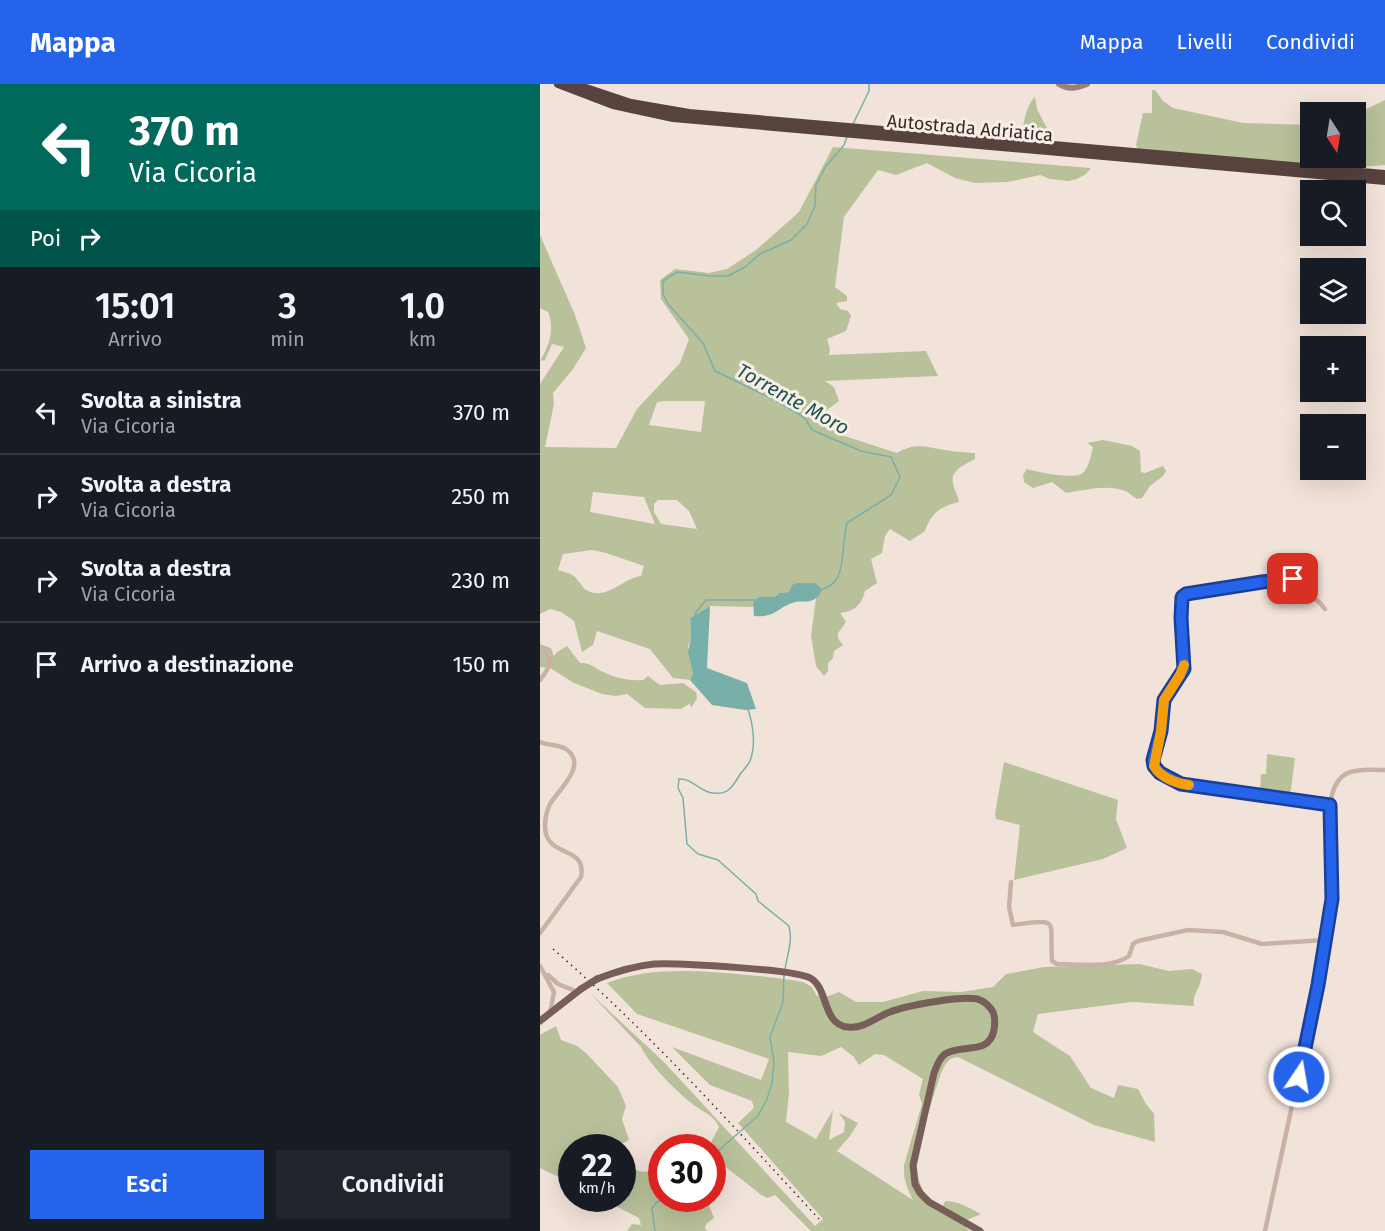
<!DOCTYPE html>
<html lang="it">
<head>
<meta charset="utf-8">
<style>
  body { margin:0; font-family:"Fira Sans",sans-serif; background:#20242c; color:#f1f3f6; height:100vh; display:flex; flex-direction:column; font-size:22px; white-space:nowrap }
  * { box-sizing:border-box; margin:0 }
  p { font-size:20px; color:#9ea1a6 }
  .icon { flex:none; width:33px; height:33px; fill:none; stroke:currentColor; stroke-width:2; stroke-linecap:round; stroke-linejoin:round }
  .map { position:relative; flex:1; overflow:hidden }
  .details { display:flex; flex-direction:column; background:#171b24; width:540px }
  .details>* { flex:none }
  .hud { background:#00695c; color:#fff; overflow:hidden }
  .needle { width:39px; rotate:168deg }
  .buttons { position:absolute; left:760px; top:18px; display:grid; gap:12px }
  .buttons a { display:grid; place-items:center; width:66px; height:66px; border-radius:0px; background:#171b24; box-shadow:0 6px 24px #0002; font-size:30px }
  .speed { position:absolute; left:18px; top:1050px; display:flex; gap:12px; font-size:30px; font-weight:700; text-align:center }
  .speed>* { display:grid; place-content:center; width:78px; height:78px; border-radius:50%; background:#171b24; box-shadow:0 6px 24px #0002; line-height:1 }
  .speed small { font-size:15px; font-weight:400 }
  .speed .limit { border:9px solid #d22; background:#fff; color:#111 }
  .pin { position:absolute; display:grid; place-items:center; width:51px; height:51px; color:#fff; margin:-26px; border-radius:12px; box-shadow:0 3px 9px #0006 }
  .me { position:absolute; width:66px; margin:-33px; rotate:12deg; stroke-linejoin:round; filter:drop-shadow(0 0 4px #0008) }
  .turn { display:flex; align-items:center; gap:21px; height:126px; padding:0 30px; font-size:27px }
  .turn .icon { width:78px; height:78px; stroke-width:2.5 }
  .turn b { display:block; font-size:42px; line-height:51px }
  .then { display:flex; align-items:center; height:57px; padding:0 30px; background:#0003; gap:12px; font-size:22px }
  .eta { display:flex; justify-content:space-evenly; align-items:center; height:102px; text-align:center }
  .eta b { font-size:36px; font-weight:600; line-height:42px }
  .cta { display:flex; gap:12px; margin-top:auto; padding:12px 30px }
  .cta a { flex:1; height:69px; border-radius:0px; background:#2563eb; color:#fff; font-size:24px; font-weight:600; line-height:69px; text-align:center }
  .cta a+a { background:#20242c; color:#f1f3f6 }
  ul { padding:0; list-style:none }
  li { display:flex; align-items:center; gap:18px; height:84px; padding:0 30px; border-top:2px solid #363941 }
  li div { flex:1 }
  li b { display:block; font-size:22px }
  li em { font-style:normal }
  header { display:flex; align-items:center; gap:36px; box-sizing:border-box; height:84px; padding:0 30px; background:#2563eb; color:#fff }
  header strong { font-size:28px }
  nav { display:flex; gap:33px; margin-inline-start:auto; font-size:21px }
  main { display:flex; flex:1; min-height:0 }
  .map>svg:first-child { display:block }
  .green { fill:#b9c19a; fill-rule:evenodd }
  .water { fill:#79afa9 }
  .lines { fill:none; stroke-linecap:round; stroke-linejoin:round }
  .stream { stroke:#79afa9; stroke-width:1.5 }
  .street { stroke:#cab1a6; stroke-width:4.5 }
  .secondary { stroke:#9d7f77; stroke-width:6 }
  .primary { stroke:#785e58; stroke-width:7 }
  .highway { stroke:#57423e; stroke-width:8 }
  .rail { stroke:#362927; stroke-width:1.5; stroke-dasharray:1.5 4.5; stroke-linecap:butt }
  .primary-bridge { stroke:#785e58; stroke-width:7 }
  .route-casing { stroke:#184099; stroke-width:15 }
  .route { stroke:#2563eb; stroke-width:10 }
  .slow { stroke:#f59e0b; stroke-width:10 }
  .labels { text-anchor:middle; stroke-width:6; stroke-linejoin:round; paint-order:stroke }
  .street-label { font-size:18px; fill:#362927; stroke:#f9eee6 }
  .water-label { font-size:20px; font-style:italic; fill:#1c5752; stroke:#f9eee6 }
</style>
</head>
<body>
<header>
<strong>Mappa</strong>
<nav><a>Mappa</a><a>Livelli</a><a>Condividi</a></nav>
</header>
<main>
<section class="details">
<div class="hud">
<div class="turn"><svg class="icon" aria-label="left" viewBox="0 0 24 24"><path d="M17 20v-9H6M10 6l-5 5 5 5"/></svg><div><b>370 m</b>Via Cicoria</div></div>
<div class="then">Poi<svg class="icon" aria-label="right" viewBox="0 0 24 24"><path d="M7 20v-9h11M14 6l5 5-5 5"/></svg></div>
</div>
<div class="eta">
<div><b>15:01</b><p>Arrivo</p></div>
<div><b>3</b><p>min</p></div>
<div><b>1.0</b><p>km</p></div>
</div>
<ul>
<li><svg class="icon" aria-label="left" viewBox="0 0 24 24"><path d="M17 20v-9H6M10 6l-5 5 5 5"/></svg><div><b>Svolta a sinistra</b><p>Via Cicoria</p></div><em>370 m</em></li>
<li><svg class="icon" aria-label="right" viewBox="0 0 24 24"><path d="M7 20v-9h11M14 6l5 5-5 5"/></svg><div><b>Svolta a destra</b><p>Via Cicoria</p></div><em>250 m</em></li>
<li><svg class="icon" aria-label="right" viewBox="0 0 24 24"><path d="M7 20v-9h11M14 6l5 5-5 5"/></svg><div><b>Svolta a destra</b><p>Via Cicoria</p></div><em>230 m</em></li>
<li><svg class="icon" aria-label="arrive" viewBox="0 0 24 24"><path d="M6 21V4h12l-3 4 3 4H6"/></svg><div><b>Arrivo a destinazione</b></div><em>150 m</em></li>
</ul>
<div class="cta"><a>Esci</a><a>Condividi</a></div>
</section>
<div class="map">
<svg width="845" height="1147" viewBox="0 0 845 1147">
  <rect width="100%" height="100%" fill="#f2e3da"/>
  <g class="green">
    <path d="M 612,6 L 615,6 L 623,17 L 633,24 L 703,39 L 771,41 L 771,74 L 816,74 L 816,30 L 845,16 L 845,81 L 810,84 L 598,66 L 596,61 L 603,29 L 612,29 Z"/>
    <path d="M 495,13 L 497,25 L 509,48 L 485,44 L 483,42 C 485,33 488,19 495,13 Z"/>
    <path d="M 293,63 L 551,84 L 546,90 L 537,95 L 528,97 L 510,95 L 500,91 L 468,98 L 435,99 L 415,94 L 387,79 L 356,91 L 338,86 L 304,133 L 295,203 L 307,212 L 307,217 L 296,219 L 300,225 L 308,227 L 311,232 L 306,247 L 287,255 L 290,265 L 289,271 L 386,267 L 398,292 L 285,297 L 294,303 L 299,317 L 283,329 L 282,335 L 292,343 L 295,349 L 357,369 C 375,358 386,363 405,366 C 415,368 425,368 435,369 L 435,375 C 426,380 410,386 413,399 C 414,406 418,411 419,418 C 401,422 391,429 385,447 L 370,457 L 350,445 L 345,452 L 342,469 L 331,475 L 337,499 L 325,507 C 321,521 316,527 300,529 L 306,538 L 298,549 L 298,554 L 303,561 L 294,567 L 293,574 L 288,579 L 288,587 L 284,592 L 276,582 L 271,552 L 276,514 L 280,511 L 249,508 L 239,509 L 235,513 L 219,513 L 213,518 L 213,523 L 170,522 L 150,534 L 151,555 L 148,562 L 153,591 L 150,596 L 133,594 L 110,565 L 57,547 L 53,561 L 42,568 L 34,537 L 21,528 L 10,525 L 0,530 L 0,300 L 24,263 L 12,260 L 5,276 L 0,277 C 9,262 15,245 8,228 L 0,224 L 0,151 L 35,231 L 46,264 L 33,285 L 13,309 L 14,320 L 5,363 L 76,364 L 97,325 L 140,279 L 149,255 L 121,215 L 120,196 L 135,185 L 169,189 L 187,185 L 216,166 L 259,128 ZM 126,317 L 165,317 L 161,348 L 109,341 L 117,318 ZM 53,408 L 104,413 L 115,440 L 50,428 ZM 118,416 L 137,416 L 149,427 L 157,445 L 121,440 L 114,428 L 114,420 ZM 52,466 L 66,469 L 104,482 L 101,492 C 83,494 68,516 48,507 C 42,504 40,498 35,493 C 31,489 24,488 18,486 L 23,470 Z"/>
    <path d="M 563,356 L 592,362 L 600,367 L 601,388 L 605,389 L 623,382 L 626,387 L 623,392 L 610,402 L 602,414 L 597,415 C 593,413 589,408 585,407 C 567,400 544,406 526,409 L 512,398 L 493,404 L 484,398 L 483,391 L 487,385 C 498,388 534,396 543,389 C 549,383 551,371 553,363 L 547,359 Z"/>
    <path d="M 0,560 L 11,564 L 14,572 L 17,568 L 27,562 L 40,579 C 50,578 55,584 63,588 C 76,594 89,597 103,596 L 108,592 L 120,601 L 143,599 L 156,608 L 157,614 L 152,623 L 149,620 L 141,625 L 105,624 L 87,610 L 76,612 L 62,610 L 34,599 L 10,584 L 0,583 Z"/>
    <path d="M 727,670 L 755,674 L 750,713 L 720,709 L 721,690 L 726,690 Z"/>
    <path d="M 464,678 L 578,716 L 576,735 L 587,764 L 563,775 L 474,796 L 480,741 L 456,735 L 455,730 Z"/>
    <path d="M 599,880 L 629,887 L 652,885 L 662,890 C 661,905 652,909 654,922 L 592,918 L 498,930 L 493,948 L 530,972 L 551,1004 L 574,1014 L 578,1001 L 598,1005 L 606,1020 L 614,1030 L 615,1058 L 554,1041 L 418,973 L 410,975 L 405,981 L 401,989 L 389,1026 L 377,1082 C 378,1100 384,1115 403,1122 L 405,1117 C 419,1117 429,1124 441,1130 L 427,1136 L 426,1144 L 431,1147 L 271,1147 L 235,1111 L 227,1114 L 220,1110 L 182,1080 L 173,1092 L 172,1064 L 170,1063 L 170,1060 L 179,1043 C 173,1030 162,1028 151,1019 C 136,1007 109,980 101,963 L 49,908 L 125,979 L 275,1142 L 283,1135 L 198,1039 L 214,1024 L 212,1017 L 170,1001 L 132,963 L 221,996 L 229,975 L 97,930 L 67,899 C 111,882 161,887 208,891 C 226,893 245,894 263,898 L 272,903 L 277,912 L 289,912 L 299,908 L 316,918 L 343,918 L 383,907 L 421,908 L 453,903 L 466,890 L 504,883 ZM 301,963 L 314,973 L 319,981 L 335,970 L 344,971 L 383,995 L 379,1010 L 382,1020 L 364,1081 C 363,1095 367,1104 373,1116 L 297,1067 L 310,1052 L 318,1039 L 299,1029 L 305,1038 L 304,1048 L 289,1056 L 293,1026 L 276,1055 L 246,1038 L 249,1009 L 248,968 L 281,972 Z"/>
    <path d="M 16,942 L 21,956 L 37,962 L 46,969 L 78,1003 L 86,1022 L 82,1035 L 89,1056 L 81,1060 L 81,1063 L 32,1064 L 31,1099 L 0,1084 L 0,951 Z"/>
    <path d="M 83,1070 C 95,1089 100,1091 121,1084 L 122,1114 L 129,1117 L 134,1115 L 171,1115 L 169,1122 L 174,1134 L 166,1140 L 165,1145 L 168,1147 L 87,1147 L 92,1140 L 101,1141 L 99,1134 L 62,1115 L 82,1114 Z"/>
  </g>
  <g class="water">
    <path d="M 257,499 L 275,499 L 281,504 L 280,511 C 268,522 264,515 252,519 C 236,525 234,534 214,532 L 213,518 L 219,513 L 235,513 L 239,509 L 249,508 L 252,501 Z"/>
    <path d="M 170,522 L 167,584 L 207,599 L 216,625 L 205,626 L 172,621 L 150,596 L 153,590 L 148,568 L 151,554 L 150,534 Z"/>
  </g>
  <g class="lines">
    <g class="stream">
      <path d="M 313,40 L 329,7 L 329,0"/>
      <path d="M 280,507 C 285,504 293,501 296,496 C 305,481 302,458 307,439 L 351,411 L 360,393 L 351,373 L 321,367 L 272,346 L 265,334 L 235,316 L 175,287 L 163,259 L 128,220 L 123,210 L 123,197 L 137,188 L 170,192 L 188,192 L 205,183 L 220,170 L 251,156 L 267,140 L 275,122 L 276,101 L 286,82 L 304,61 L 307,53"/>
      <path d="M 155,532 L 156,528 L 166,516 L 216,516"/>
      <path d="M 208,625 C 213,641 216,661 210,677 C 207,683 202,687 199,692 C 192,704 187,711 173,709 C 160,708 152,694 139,695 L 138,704 L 143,714 L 147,760 L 158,770 L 178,776 L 216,810 L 218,817 L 249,842 C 253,859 247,870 245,886"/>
      <path d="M 172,1072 L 218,1032 L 227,1015 L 232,999 L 234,978 L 230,953 L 243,918 L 244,891"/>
      <path d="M 115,1147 L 112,1124 L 117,1118 L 130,1114"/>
    </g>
    <g class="street">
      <path d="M 785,525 L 779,518 L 768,510 L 761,496 C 726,491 681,504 646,510 L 642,513 L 641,534 L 644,585 L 624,616 L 621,647 L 613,676 L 614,682 L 620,689 L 641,700 L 790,721"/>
      <path d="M 0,565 L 6,567 C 13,578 8,586 0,596"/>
      <path d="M 0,658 C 8,661 20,661 26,665 C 49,681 18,706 10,720 C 7,726 5,736 5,743 C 6,775 47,760 41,793 L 0,849"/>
      <path d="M 471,798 L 469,823 L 473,841 C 522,834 509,836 512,877 L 517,880 C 539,880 571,885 589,872 L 593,860 L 598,857 L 648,846 L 683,848 L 722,860 L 785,856"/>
      <path d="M 0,882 L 14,908 L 10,929"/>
      <path d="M 8,891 L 18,900 L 38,908"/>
      <path d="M 725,1147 L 778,901 L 792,815 L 790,721 C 795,684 813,685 845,686"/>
    </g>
    <path class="secondary" d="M 519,0 C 529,6 537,4 547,0"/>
    <g class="primary">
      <path d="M 57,895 C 75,888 94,882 114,880 C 135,879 258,885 272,895 C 288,906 283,941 308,943 C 324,945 336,933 350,928 C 365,922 426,910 440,916 C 445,918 450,923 453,928 C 455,933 455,940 454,946 C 449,972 422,959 405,970 C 399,974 397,982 394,989 L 373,1081 L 375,1100 L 380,1109 L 389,1118 L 440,1147"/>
      <path d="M 0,937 L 41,905"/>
    </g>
    <g class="highway">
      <path d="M 18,0 L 73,21 L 133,34 L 845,97"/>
      <path d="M 34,0 L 91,19 L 149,29 L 845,90"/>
    </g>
    <path class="rail" d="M 13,865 C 109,948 193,1042 279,1135"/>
    <path class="primary-bridge" d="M 41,905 L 57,895"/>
  </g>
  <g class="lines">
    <defs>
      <path id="route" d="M 753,495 L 722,498 L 646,510 L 642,513 L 641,534 L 644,585 L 624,616 L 621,647 L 613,676 L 614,682 L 620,689 L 641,700 L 790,721 L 792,815 L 778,901 L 759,993"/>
    </defs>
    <use href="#route" class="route-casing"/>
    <use href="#route" class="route"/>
    <path class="slow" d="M 644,581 L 640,591 L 624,616 L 621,647 L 614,682 C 621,694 636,699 649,701"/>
  </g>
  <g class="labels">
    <g class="street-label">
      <text transform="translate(430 44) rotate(5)" y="6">Autostrada Adriatica</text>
    </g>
    <g class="water-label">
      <text transform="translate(253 315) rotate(29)" y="7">Torrente Moro</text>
    </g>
  </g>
</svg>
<div class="buttons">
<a><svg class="needle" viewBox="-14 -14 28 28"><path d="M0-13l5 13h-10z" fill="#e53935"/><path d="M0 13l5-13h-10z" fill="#9ea1a6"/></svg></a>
<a><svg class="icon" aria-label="search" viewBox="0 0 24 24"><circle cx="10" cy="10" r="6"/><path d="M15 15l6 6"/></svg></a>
<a><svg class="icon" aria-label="layers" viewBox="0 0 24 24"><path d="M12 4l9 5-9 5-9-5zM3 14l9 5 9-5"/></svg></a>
<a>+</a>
<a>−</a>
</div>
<div class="speed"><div>22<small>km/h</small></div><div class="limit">30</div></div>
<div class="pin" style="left:753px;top:495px;background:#d93025"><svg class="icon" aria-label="arrive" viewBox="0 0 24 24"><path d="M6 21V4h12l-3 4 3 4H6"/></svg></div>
<svg class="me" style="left:759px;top:993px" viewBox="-20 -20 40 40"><circle r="17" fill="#2563eb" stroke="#fff" stroke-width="3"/><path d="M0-11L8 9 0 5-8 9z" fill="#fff"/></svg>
</div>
</main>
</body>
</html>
